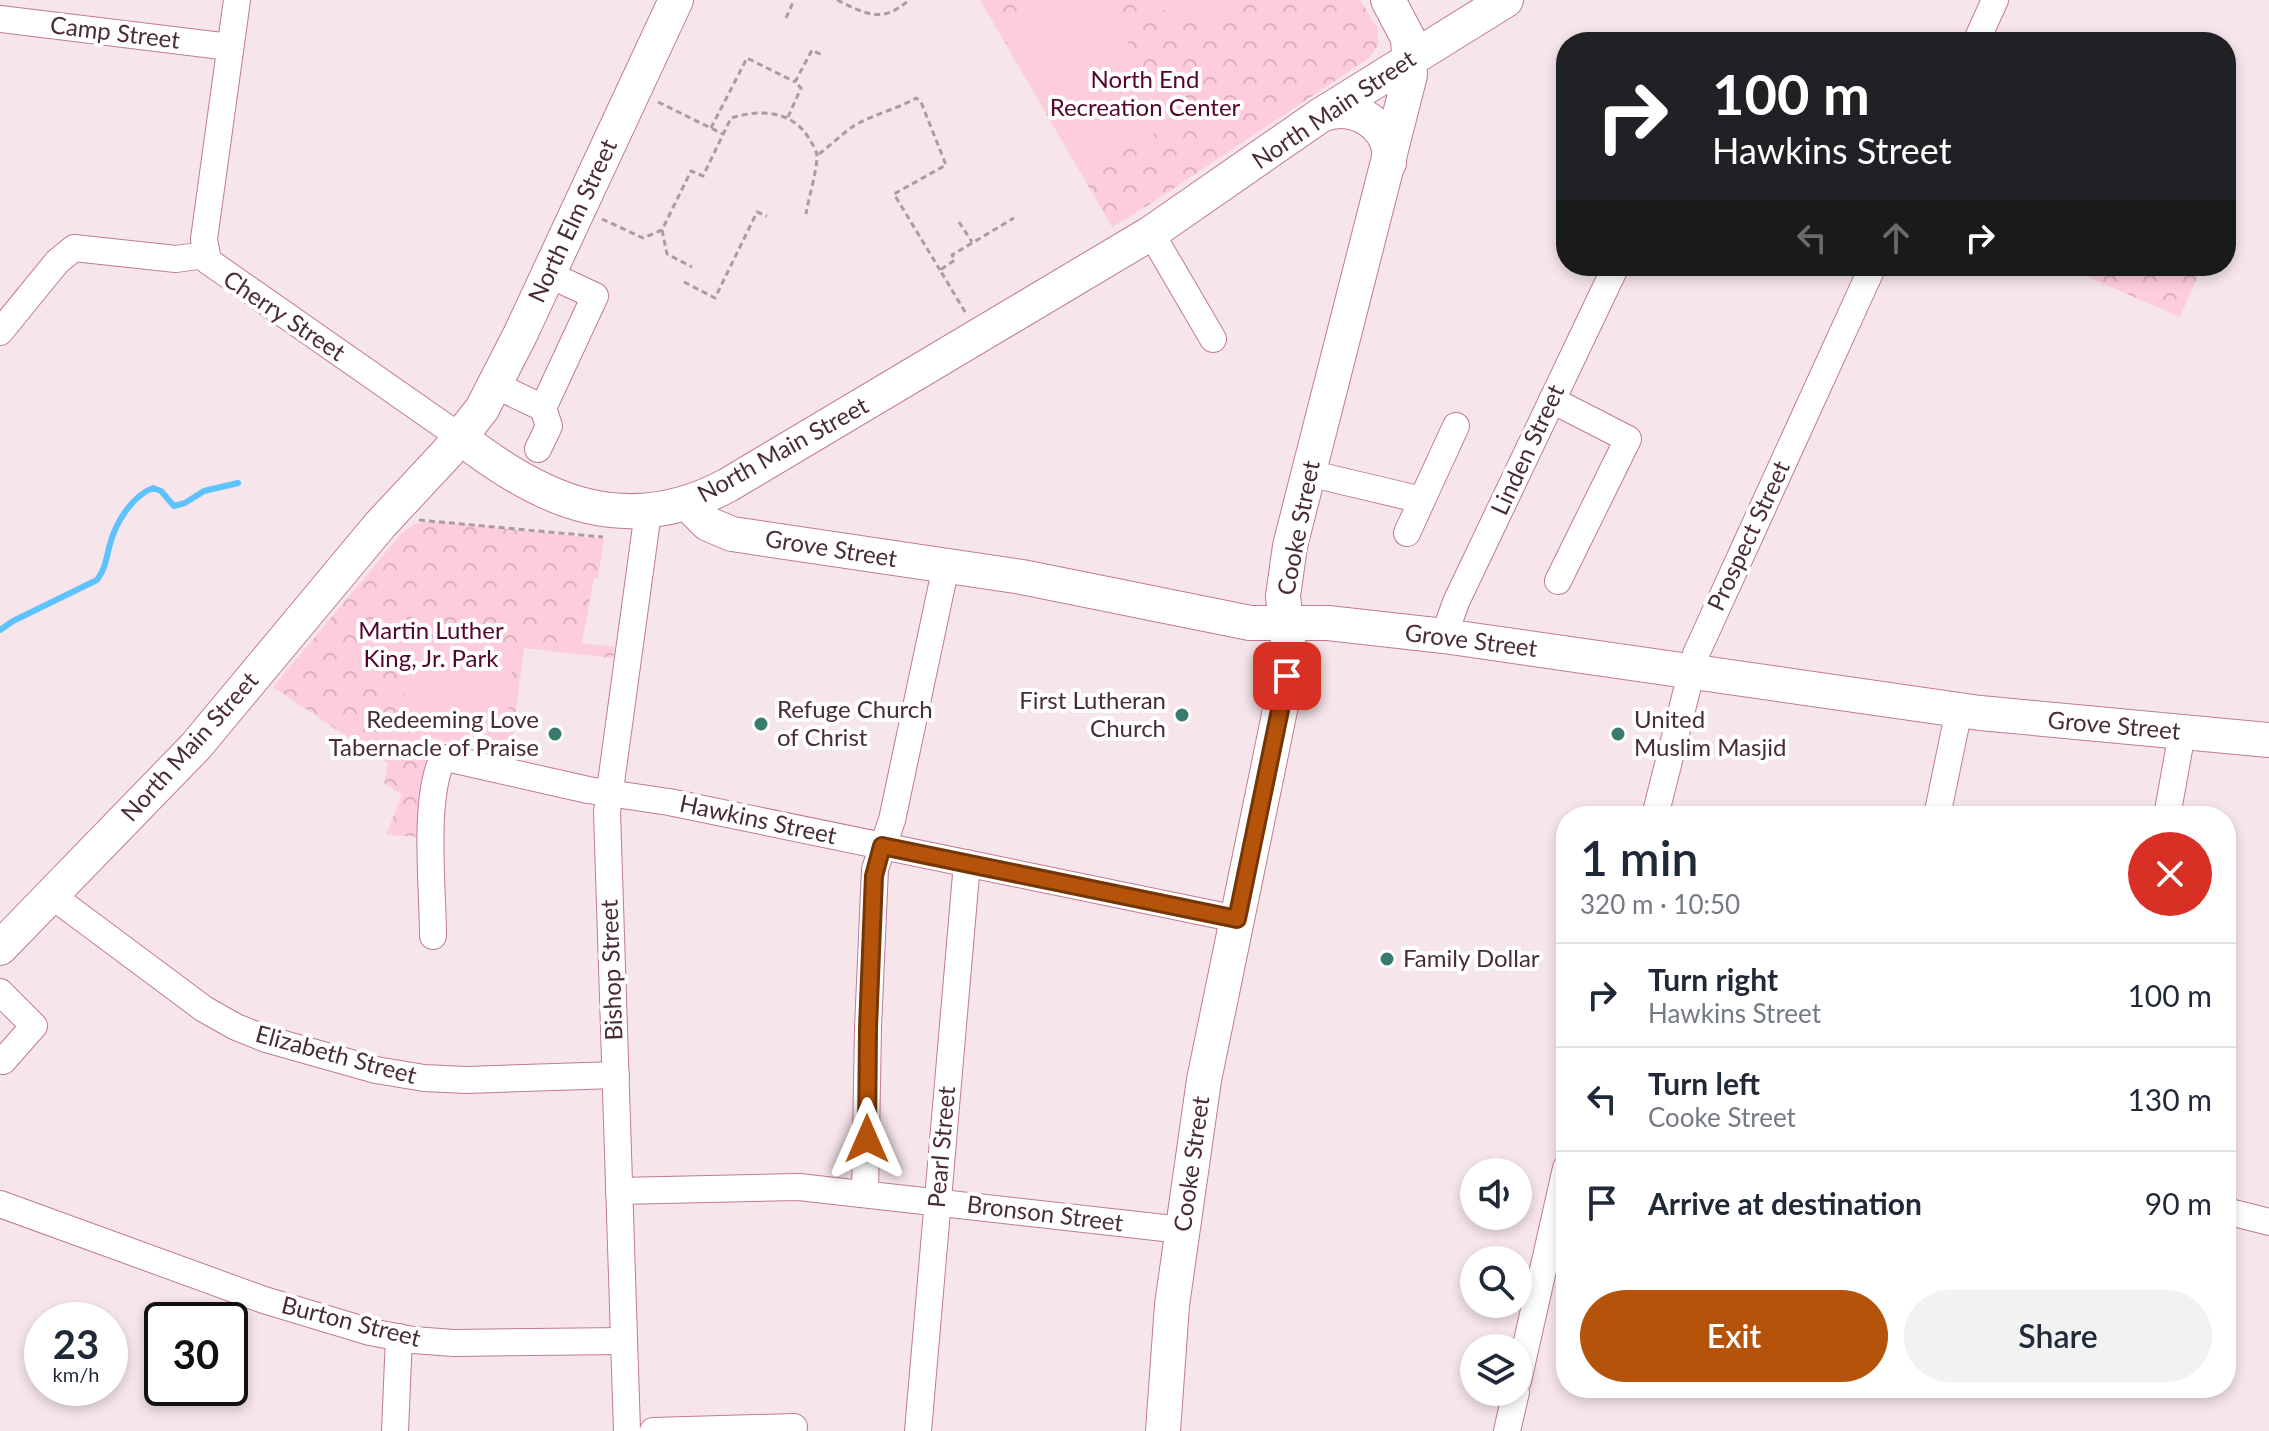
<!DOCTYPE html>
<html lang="en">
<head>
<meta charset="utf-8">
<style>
  body { margin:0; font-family:Lato,sans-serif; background:#f2f2f3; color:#1f2937; height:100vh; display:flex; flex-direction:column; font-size:30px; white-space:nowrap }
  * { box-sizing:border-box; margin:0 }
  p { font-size:26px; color:#747a83 }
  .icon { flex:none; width:44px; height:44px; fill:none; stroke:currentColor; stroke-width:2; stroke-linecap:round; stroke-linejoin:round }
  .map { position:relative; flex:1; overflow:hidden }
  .panel { position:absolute; left:1556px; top:806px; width:680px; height:592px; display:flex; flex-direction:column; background:#fff; border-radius:32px; box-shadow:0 4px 12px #0003 }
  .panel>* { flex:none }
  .hud { position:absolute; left:1556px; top:32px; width:680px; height:244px; border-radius:32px; box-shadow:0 4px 12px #0003; background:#202124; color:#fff; overflow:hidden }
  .controls { position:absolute; left:1460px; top:1158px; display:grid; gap:16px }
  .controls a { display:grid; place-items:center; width:72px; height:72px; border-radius:50%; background:#fff; box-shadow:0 4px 12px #0003; font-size:40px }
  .speed { position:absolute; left:24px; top:1302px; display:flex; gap:16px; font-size:40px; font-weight:700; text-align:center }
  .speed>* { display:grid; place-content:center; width:104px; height:104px; border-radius:50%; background:#fff; box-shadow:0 4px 12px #0003; line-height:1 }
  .speed small { font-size:20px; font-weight:400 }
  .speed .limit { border:4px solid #111; border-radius:12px; background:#fff; color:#111 }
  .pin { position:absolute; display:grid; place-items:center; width:68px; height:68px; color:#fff; margin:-34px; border-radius:16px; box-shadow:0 4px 12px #0006 }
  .me { position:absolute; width:88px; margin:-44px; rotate:0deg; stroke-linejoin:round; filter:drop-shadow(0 0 6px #0008) }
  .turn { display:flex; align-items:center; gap:28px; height:168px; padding:0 24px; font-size:36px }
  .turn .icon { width:104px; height:104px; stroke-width:2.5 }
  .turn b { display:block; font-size:56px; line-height:68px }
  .lanes { display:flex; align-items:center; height:76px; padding:0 24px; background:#0003; justify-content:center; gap:40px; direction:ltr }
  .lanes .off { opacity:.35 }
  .round { display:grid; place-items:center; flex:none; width:84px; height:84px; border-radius:42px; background:#f2f2f3 }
  .head { display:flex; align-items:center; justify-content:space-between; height:136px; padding:0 24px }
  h1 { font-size:48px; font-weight:600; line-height:60px }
  .cta { display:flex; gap:16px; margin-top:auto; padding:16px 24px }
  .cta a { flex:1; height:92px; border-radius:48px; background:#b45309; color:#fff; font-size:32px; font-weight:600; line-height:92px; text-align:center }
  .cta a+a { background:#f2f2f3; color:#1f2937 }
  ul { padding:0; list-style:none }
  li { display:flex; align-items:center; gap:24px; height:104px; padding:0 24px; border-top:2px solid #e0e1e3 }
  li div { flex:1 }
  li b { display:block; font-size:30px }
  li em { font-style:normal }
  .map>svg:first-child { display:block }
  .park { fill:url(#park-crowns) }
  .pitch { fill:#fecddc }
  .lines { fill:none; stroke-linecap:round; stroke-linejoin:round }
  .stream { stroke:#5ec2fd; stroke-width:6 }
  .minor-casing { stroke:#c27a93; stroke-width:28 }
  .major-casing { stroke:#c27a93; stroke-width:36 }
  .path { stroke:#b09aa1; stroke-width:3; stroke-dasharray:6 4; stroke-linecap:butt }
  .minor { stroke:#fff; stroke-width:26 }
  .major { stroke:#fff; stroke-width:34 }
  .route-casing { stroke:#753606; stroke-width:20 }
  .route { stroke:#b45309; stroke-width:14 }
  .poi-dot { fill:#397b6d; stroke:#fff; stroke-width:3 }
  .labels { text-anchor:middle; stroke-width:8; stroke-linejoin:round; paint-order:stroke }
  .street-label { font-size:24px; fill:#4a2c36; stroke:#fff }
  .park-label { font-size:24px; fill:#53052c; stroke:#fff }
  .poi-label { font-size:24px; fill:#4a2c36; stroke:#fff; text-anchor:start }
</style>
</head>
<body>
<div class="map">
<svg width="2269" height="1431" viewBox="0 0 2269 1431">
  <defs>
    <pattern id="park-crowns" width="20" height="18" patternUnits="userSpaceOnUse" patternTransform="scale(2)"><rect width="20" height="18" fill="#fecddc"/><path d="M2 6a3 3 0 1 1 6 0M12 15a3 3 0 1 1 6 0" fill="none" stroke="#dbb0bd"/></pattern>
  </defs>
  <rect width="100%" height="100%" fill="#f6e5ea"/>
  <g class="park">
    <path d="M 980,0 L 1360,0 L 1377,27 L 1379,44 L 1369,58 L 1155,201 L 1112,227 Z"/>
    <path d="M 2063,266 L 2202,266 L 2180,317 Z"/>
    <path d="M 430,521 L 604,539 L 598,578 L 594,578 L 582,643 L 615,647 L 613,658 L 524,648 L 510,756 L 432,738 L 420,799 L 421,837 L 386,835 L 402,795 L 384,783 L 388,764 L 273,687 L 402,533 L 414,524 Z"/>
  </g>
  <g class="pitch">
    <path d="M 1041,0 L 1103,0 L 1175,121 L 1086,174 L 997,26 Z"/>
    <path d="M 1120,0 L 1226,0 L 1220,23 Z"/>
    <path d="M 410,638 L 514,648 L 505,737 L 401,727 Z"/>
  </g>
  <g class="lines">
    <path class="stream" d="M 0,630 L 13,621 L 97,580 C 106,568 106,558 110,544 C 116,522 132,496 153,488 L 161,491 L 174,506 L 185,503 L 204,491 L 238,483"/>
    <defs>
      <g id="minor">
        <path d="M 237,0 L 204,239 L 208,261 L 460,437"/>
        <path d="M 0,19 L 230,47"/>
        <path d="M 1976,42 L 1995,0"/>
        <path d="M 1151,233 L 1213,339"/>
        <path d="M 0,332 L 57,262 L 74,248 L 176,259 L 205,255"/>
        <path d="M 495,385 L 543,408 L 595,296 L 548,274"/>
        <path d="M 1552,400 L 1628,439 L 1558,581"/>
        <path d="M 538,449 L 549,426 L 543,408"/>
        <path d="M 1308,473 L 1422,500 L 1456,426"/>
        <path d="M 1407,533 L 1422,500"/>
        <path d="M 1444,636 L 1456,602 L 1616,266"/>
        <path d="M 1655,816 L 1696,654 L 1873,266"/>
        <path d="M 1937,816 L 1959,710"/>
        <path d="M 2167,816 L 2182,733"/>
        <path d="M 51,895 L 204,1009 L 236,1027 L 266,1039 L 376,1070 L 424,1078 L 466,1080 L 616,1075"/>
        <path d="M 433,936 C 433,889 423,801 442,760 L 447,758 L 588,790 L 669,802 L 1237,919"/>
        <path d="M 0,992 L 34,1026 L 3,1061 L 0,1059"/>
        <path d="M 619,1191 L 799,1187 L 1182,1230"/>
        <path d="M 865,1193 L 868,1028 L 875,869 L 892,820 L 946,566"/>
        <path d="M 0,1204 L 264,1300 L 370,1332 L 413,1340 L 454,1343 L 624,1341"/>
        <path d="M 2226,1211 L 2269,1222"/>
        <path d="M 1518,1381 L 1566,1168"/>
        <path d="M 395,1431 L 399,1337"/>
        <path d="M 627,1431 L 607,812 L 648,512"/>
        <path d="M 653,1431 L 794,1427"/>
        <path d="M 918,1431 L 967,863"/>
        <path d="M 1507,1431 L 1516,1392"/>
      </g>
      <g id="major">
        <path d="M 1321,115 C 1354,101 1394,126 1389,163"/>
        <path d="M 460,437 C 543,503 628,539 728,485 L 1151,233 L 1321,115 L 1506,0"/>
        <path d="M 687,503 L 708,524 L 732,534 L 1022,577 L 1250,623 L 1328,623 L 1444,636 L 1980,713 L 2269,740"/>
        <path d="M 0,948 L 196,746 L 380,525 L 448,452 L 482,409 L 520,335 L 676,0"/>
        <path d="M 1163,1431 L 1172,1305 L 1204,1080 L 1287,676 L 1289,650 L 1283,596 L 1290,546 L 1410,75 L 1408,38 L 1388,0"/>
      </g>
    </defs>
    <use href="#minor" class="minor-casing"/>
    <use href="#major" class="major-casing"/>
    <g class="path">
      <path d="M 837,0 C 866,14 882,24 909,0"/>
      <path d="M 786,18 L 794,0"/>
      <path d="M 658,102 L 723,134"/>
      <path d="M 788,117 L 801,88 L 795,82 L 812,50 L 822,55"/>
      <path d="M 711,128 L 747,58 L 795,82"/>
      <path d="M 819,154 C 831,145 843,133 855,125 C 875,114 897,109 916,98 L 921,102 L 946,165 L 894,194 L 940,270"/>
      <path d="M 602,219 L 643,238 L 662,230 L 691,171 L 703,176 L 731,118 C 760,109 793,110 810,140 C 813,145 817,151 817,157 C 816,175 809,196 806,214"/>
      <path d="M 959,222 L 972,242"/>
      <path d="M 662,230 L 667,254 L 692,267"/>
      <path d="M 684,282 L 715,298 L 757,212 L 767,216"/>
      <path d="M 965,312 L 940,270 L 955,260 L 952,255 L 1014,218"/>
      <path d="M 419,520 L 603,537"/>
    </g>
    <use href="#minor" class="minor"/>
    <use href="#major" class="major"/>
  </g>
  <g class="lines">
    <defs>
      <path id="route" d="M 867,1139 L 868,1028 L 874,876 L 882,846 L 1237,919 L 1287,676"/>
    </defs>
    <use href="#route" class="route-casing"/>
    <use href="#route" class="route"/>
  </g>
  <g class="poi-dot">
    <circle cx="1182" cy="715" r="8"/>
    <circle cx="761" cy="724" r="8"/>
    <circle cx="555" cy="734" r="8"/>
    <circle cx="1618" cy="734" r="8"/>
    <circle cx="1387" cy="959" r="8"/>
  </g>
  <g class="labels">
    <g class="street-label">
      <text transform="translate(115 33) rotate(7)" y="8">Camp Street</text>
      <text transform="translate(1334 110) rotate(-34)" y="8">North Main Street</text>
      <text transform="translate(573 221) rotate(-65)" y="8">North Elm Street</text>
      <text transform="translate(284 316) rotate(34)" y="8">Cherry Street</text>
      <text transform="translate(783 450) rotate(-29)" y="8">North Main Street</text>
      <text transform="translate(1528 450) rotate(-65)" y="8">Linden Street</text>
      <text transform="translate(1299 528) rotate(-79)" y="8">Cooke Street</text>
      <text transform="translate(1749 536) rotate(-65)" y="8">Prospect Street</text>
      <text transform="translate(831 549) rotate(9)" y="8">Grove Street</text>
      <text transform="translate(1471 641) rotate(7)" y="8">Grove Street</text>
      <text transform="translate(2114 726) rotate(5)" y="8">Grove Street</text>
      <text transform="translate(190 747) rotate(-48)" y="8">North Main Street</text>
      <text transform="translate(758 820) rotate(12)" y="8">Hawkins Street</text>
      <text transform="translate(612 970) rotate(-92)" y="8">Bishop Street</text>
      <text transform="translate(336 1055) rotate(15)" y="8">Elizabeth Street</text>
      <text transform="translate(942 1147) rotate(-85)" y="8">Pearl Street</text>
      <text transform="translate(1192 1164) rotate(-82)" y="8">Cooke Street</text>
      <text transform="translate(1045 1214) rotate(7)" y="8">Bronson Street</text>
      <text transform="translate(351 1322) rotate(14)" y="8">Burton Street</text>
    </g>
    <g class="park-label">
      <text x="1145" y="88">North End<tspan x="1145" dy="28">Recreation Center</tspan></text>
      <text x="431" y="639">Martin Luther<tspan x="431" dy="28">King, Jr. Park</tspan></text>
    </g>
    <g class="poi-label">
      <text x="1166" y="709" text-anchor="end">First Lutheran<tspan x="1166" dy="28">Church</tspan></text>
      <text x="777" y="718">Refuge Church<tspan x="777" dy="28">of Christ</tspan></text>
      <text x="539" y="728" text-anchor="end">Redeeming Love<tspan x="539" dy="28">Tabernacle of Praise</tspan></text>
      <text x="1634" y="728">United<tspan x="1634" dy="28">Muslim Masjid</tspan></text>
      <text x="1403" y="967">Family Dollar</text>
    </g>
  </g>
</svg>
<div class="controls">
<a><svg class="icon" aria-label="sound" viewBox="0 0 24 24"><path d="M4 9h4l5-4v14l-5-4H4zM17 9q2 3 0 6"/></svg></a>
<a><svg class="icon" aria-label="search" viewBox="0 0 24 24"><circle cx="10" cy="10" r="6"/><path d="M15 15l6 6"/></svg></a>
<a><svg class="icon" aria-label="layers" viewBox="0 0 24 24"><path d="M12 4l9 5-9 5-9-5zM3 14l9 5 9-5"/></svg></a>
</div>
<div class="speed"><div>23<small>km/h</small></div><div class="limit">30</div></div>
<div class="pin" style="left:1287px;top:676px;background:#d93025"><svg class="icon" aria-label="arrive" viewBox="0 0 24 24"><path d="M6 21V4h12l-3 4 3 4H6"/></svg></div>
<svg class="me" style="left:867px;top:1139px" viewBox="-20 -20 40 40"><path d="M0-17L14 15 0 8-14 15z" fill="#b45309" stroke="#fff" stroke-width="4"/></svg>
<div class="hud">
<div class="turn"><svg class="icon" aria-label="right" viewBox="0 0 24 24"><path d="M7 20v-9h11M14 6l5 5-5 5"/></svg><div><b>100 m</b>Hawkins Street</div></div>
<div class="lanes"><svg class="icon off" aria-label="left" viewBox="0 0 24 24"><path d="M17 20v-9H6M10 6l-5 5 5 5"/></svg><svg class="icon off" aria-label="ahead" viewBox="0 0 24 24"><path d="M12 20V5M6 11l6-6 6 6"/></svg><svg class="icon" aria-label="right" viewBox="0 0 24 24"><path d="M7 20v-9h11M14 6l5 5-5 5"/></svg></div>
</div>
<section class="panel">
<div class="head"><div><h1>1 min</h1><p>320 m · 10:50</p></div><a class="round" style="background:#d93025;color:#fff"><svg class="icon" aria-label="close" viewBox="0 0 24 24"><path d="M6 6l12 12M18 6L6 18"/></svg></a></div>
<ul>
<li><svg class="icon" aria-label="right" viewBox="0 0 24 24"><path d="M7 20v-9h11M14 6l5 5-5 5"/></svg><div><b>Turn right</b><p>Hawkins Street</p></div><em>100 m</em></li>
<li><svg class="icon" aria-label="left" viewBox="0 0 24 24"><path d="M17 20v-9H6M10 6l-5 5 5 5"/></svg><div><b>Turn left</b><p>Cooke Street</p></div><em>130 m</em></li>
<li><svg class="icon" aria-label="arrive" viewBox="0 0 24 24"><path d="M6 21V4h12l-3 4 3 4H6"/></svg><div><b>Arrive at destination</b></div><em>90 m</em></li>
</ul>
<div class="cta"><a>Exit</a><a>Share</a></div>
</section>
</div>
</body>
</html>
